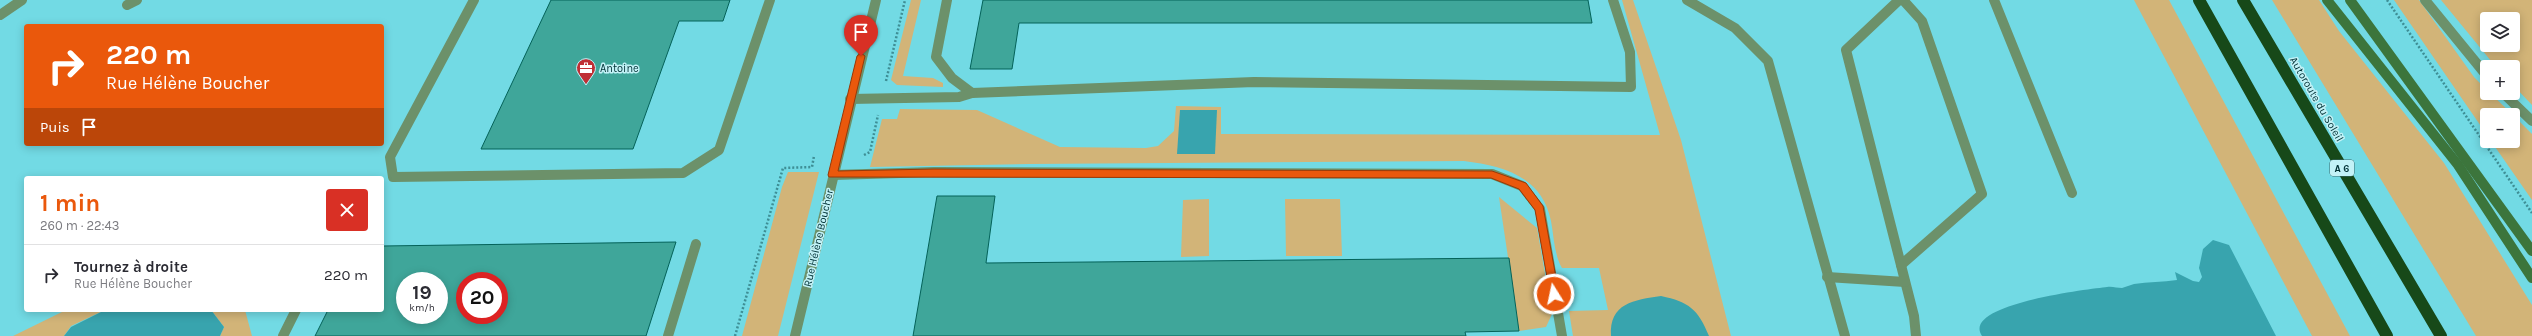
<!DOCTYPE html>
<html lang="fr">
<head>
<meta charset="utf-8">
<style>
  body { margin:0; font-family:Karla,sans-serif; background:#f7f7f7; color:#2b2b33; height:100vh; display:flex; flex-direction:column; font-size:15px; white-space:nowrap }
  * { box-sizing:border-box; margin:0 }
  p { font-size:13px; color:#7c7c81 }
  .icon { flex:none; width:22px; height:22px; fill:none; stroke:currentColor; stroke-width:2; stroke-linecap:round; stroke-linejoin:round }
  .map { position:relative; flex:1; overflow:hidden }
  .sheet { position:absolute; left:24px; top:176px; width:360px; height:136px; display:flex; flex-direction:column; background:#fff; border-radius:4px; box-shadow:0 2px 10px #0003 }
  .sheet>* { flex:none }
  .guide { position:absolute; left:24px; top:24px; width:360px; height:122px; border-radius:4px; box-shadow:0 2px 10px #0003; background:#ea580c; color:#fff; overflow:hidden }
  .tools { position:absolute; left:2480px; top:12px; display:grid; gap:8px }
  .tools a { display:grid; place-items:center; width:40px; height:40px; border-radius:4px; background:#fff; box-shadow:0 2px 10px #0003; font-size:20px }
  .speed { position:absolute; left:396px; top:272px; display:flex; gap:8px; font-size:20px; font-weight:700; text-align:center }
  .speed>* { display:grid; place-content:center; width:52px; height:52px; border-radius:50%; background:#fff; box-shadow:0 2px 10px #0003; line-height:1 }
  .speed small { font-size:10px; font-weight:400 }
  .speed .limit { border:6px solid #d22; background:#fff; color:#111 }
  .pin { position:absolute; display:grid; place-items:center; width:34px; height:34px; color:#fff; margin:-41px -17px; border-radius:50% 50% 50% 0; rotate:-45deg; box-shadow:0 0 4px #0007 }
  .pin .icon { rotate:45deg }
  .me { position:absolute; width:44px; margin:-22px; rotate:350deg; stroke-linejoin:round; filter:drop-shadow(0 0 3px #0008) }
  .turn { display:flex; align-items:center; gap:14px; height:84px; padding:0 16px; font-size:18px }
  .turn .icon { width:52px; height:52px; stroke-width:2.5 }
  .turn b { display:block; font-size:28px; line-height:34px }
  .then { display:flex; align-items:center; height:38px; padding:0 16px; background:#0003; gap:8px; font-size:15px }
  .round { display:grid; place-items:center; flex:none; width:42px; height:42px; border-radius:4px; background:#f7f7f7 }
  .overview { display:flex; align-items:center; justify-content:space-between; height:68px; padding:0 16px }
  h1 { font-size:24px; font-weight:700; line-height:30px; color:#ea580c }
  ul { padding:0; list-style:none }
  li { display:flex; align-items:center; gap:12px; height:60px; padding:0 16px; border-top:1px solid #e1e1e2 }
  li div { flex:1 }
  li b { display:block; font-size:15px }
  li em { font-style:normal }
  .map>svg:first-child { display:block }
  .green { fill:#d2b478; fill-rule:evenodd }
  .water { fill:#38a4ae }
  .building { fill:#3fa69a; stroke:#046259; fill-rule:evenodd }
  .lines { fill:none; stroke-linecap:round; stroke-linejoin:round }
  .path { stroke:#3e8e95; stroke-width:2.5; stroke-dasharray:2 2; stroke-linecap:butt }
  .lane { stroke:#6c916a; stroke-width:10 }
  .street { stroke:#6c916a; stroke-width:10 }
  .secondary { stroke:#3c753c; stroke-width:10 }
  .highway { stroke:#174919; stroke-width:12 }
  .route { fill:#ea580c; stroke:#983908 }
  .labels { text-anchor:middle; stroke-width:3; stroke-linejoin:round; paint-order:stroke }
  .shield { fill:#c3f2f7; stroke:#3a6b6f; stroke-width:1 }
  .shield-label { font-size:10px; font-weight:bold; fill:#003135 }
  .poi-label { font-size:11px; fill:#003135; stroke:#c3f2f7; text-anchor:start }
  .street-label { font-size:11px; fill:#003135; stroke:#c3f2f7 }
</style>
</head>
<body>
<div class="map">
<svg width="2532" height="336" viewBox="0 0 2532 336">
  <rect width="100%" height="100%" fill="#72dae4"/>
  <g class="green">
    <path d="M 911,0 L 921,0 L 903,76 L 933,78 L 943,83 L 943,87 L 897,85 L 891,80 Z"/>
    <path d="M 1622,0 L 1633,0 L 1681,140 L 1731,336 L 1573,336 L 1569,311 L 1608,310 L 1599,268 L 1562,268 C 1554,254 1554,237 1551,221 C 1542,176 1503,166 1464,161 L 1030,164 L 870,167 L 882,119 L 897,119 L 900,109 L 977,110 L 1060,147 L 1146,148 L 1158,146 L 1174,131 L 1176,106 L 1221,107 L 1221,134 L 1660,135 Z"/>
    <path d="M 2134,0 L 2169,0 L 2350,336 L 2312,336 Z"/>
    <path d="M 2272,0 L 2319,0 L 2339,31 L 2444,163 L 2532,305 L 2532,336 L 2476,336 Z"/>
    <path d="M 2394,0 L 2419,0 L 2474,77 L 2487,90 L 2487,93 L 2490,93 L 2513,115 L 2487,115 L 2487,135 Z"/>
    <path d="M 2441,0 L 2532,0 L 2532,105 L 2513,85 L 2513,67 L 2496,67 ZM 2487,19 L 2513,19 L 2513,45 L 2487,45 Z"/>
    <path d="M 2513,115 L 2532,134 L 2532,200 L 2491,141 L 2513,141 Z"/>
    <path d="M 788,172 L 819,172 L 778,336 L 742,336 L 782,187 Z"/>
    <path d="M 1499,197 L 1537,228 L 1552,314 L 1546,327 L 1519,331 Z"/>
    <path d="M 1209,199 L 1209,256 L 1181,257 L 1183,200 Z"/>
    <path d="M 1285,199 L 1340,199 L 1342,256 L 1286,256 Z"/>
    <path d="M 66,310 L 105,310 L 71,326 L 64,336 L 13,336 Z"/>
    <path d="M 211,310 L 245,310 L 252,336 L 220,336 L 224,327 Z"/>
  </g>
  <g class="water">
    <path d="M 1180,110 L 1217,110 L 1215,154 L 1177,154 Z"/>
    <path d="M 2213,240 L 2229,245 L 2276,336 L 1982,336 C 1960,304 2090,289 2107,287 C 2112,286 2117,288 2122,288 C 2126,287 2130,285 2134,284 C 2148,282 2163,282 2177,280 L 2175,272 L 2193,281 L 2199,282 L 2202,277 L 2199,268 L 2203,249 Z"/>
    <path d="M 1661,296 C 1689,302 1698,309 1709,336 L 1611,336 C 1609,303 1634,300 1661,296 Z"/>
    <path d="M 105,310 L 211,310 L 224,327 L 220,336 L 64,336 L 71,327 Z"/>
  </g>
  <g class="building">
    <path d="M 551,0 L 730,0 L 723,21 L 679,21 L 633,149 L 481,149 Z"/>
    <path d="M 983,0 L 1588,0 L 1592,23 L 1019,23 L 1012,69 L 970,69 Z"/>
    <path d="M 937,196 L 995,196 L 986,263 L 1509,258 L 1519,331 L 1465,332 L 1466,336 L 913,336 Z"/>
    <path d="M 676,242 L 646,336 L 315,336 L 328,310 L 382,310 L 382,246 ZM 405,281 L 439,281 L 439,315 L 405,315 ZM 465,281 L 499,281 L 499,315 L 465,315 Z"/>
  </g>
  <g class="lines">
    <g class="path">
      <path d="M 2387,0 L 2532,213"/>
      <path d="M 886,81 L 905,0"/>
      <path d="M 864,155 L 870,152 L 878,115"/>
      <path d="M 735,336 L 783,168 L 812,167 L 814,156"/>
    </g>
    <g class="lane">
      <path d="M 474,0 L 390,157 L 393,177 L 683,173 L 719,150 L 770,0"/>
      <path d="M 947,0 L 936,57 L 952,78 L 972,93 L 1254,82 L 1631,87 L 1630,52 L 1613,0"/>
      <path d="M 1687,0 L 1735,28 L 1768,61 L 1845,336"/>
      <path d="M 1899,0 L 1846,50 L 1914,316 L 1916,336"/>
      <path d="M 1994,0 L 2072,193"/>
      <path d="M 2425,0 L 2487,76"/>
      <path d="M 127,5 L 137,0"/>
      <path d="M 2503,93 L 2532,121"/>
      <path d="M 850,99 L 959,97 L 972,93"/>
      <path d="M 833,175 L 934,172 L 1492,174 L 1522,186 L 1540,209 L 1562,336"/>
      <path d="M 1901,265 L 1982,194 L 1922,21 L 1903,0"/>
      <path d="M 1827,277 L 1905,282"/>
      <path d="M 283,336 L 296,310"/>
      <path d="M 668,336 L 696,244"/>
    </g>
    <g class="street">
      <path d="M 0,15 L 22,0"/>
      <path d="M 795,336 L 876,0"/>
    </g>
    <g class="secondary">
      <path d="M 2327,0 L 2458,165 L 2532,278"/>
      <path d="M 2350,0 L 2532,251"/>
    </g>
    <g class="highway">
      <path d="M 2199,0 L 2387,336"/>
      <path d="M 2243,0 L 2441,336"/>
    </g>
  </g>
  <path class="route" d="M 861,53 L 865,56 L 838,171 L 934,169 L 1492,171 L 1526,183 L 1543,206 L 1559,294 L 1554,298 L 1550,294 L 1535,210 L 1519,189 L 1491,178 L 829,177 L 828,175 L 857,56 Z"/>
  <defs>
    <symbol id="office-pin" viewBox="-11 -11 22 30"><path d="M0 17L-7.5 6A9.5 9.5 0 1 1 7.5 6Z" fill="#bf2f35" stroke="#c3f2f7"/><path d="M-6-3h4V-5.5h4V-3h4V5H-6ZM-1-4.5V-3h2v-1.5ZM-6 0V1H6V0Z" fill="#fff"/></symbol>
  </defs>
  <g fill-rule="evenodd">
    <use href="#office-pin" x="575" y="57" width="22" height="30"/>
  </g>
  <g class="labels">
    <rect class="shield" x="2330" y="160" width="24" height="16" rx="3"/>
    <g class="shield-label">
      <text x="2342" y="172">A 6</text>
    </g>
    <g class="poi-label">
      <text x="600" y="72">Antoine</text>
    </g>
    <g class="street-label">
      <text transform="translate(2317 99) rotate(60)" y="4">Autoroute du Soleil</text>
      <text transform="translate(818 238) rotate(-77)" y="4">Rue Hélène Boucher</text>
    </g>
  </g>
</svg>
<div class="tools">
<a><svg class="icon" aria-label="layers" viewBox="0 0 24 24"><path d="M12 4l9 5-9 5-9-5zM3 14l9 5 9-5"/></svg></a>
<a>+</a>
<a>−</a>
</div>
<div class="speed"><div>19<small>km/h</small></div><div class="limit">20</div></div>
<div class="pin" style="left:861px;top:56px;background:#d93025"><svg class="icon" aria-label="arrive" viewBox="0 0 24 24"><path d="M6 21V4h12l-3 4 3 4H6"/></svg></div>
<svg class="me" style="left:1554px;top:294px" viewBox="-20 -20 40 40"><circle r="17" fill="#ea580c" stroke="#fff" stroke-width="3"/><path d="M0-11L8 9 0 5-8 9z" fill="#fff"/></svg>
<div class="guide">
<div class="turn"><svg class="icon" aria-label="right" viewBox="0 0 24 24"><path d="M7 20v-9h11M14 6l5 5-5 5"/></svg><div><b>220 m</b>Rue Hélène Boucher</div></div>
<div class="then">Puis<svg class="icon" aria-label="arrive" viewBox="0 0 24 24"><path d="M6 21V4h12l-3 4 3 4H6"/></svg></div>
</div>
<section class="sheet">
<div class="overview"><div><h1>1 min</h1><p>260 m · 22:43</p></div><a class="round" style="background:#d93025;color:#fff"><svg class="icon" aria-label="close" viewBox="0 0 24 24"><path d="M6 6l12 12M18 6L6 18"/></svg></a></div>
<ul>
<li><svg class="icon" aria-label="right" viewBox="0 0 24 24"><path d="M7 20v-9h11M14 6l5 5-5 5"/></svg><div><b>Tournez à droite</b><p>Rue Hélène Boucher</p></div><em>220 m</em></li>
</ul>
</section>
</div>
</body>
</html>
